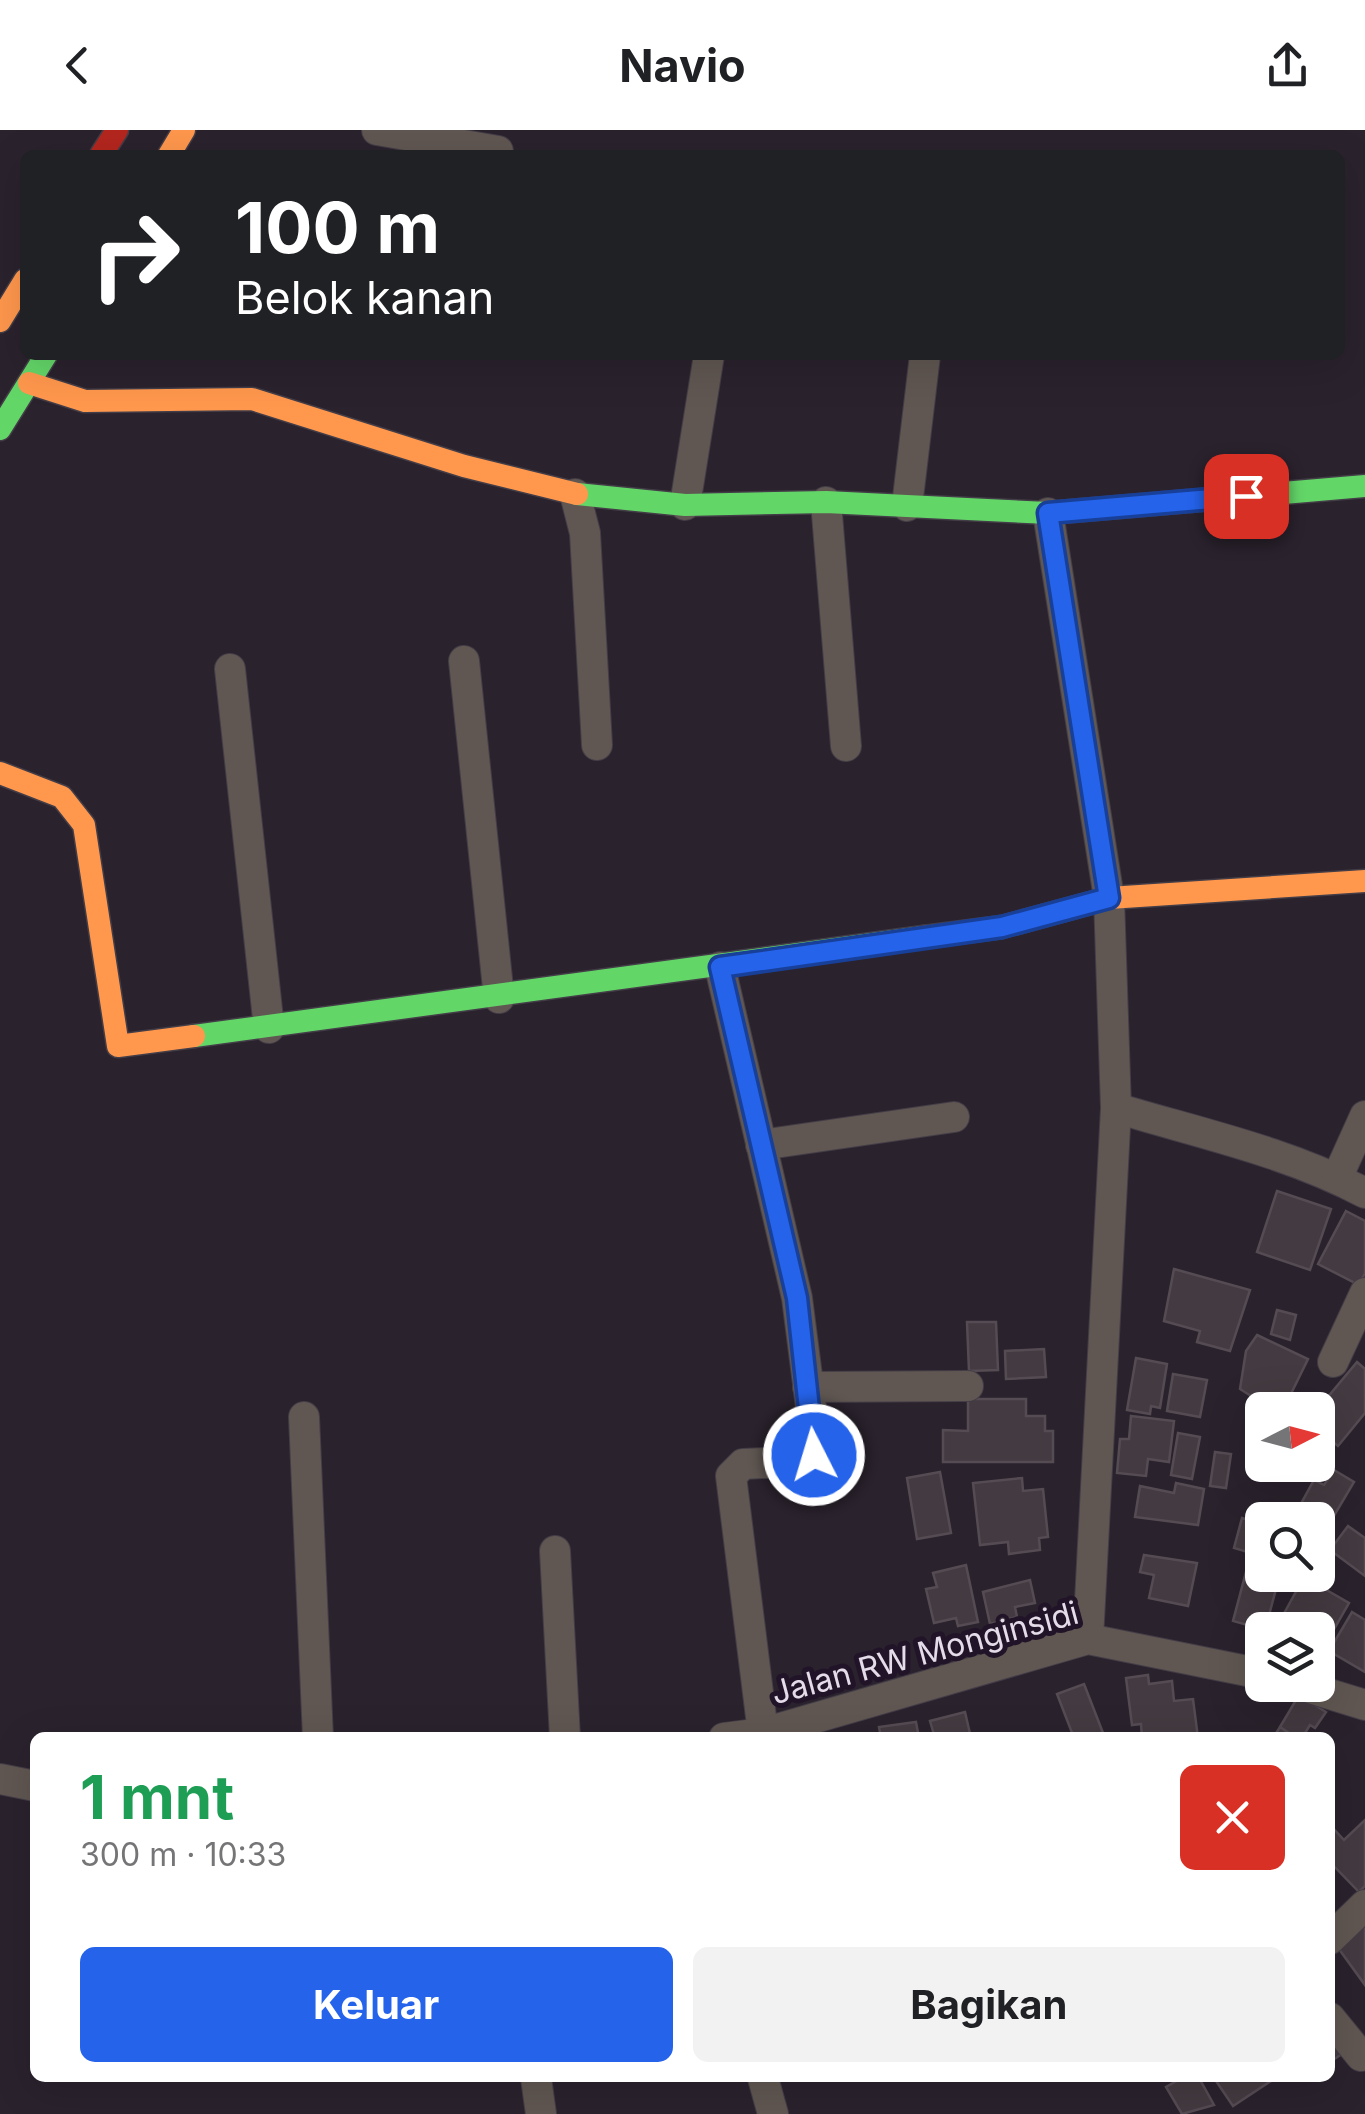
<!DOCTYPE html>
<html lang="id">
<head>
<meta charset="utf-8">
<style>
  body { margin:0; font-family:Inter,sans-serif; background:#f2f2f2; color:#202124; height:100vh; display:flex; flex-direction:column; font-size:38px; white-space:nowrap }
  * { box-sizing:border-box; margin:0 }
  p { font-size:32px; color:#757577 }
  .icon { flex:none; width:55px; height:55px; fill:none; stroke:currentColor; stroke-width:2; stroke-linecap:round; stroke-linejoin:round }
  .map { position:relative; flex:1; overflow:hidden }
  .side { position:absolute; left:30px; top:1602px; width:1305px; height:350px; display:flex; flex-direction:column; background:#fff; border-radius:15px; box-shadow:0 10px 40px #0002 }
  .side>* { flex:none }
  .guide { position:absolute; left:20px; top:20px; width:1325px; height:210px; border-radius:15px; box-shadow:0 10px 40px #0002; background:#202124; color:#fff; overflow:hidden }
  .needle { width:65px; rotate:84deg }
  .tools { position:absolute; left:1245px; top:1262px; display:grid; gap:20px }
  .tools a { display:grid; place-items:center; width:90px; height:90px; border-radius:15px; background:#fff; box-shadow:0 10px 40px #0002; font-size:50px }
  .pin { position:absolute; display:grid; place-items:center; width:85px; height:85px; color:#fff; margin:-42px; border-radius:20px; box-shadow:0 5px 15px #0006 }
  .me { position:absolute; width:110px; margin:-55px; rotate:355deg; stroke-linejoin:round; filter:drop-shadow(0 0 8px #0008) }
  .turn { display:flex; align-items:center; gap:35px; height:210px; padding:0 50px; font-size:45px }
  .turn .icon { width:130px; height:130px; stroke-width:2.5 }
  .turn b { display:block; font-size:70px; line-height:85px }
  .round { display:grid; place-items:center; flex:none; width:105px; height:105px; border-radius:15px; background:#f2f2f2 }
  .head { display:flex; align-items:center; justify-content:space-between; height:170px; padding:0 50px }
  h1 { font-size:60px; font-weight:700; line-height:75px; color:#1e9e55 }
  .button { display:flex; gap:20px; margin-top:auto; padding:20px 50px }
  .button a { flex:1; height:115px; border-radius:15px; background:#2563eb; color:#fff; font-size:40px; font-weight:700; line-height:115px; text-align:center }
  .button a+a { background:#f2f2f2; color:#202124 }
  header { display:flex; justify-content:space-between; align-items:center; height:130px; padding:0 50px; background:#fff; font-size:45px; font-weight:700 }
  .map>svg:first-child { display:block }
  .building { fill:#443a41; stroke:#554c53; stroke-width:2.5 }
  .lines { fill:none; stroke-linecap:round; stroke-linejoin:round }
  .street-casing { stroke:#433d47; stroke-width:32 }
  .fast-casing { stroke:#433d47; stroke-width:25 }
  .slow-casing { stroke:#433d47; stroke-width:25 }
  .jam-casing { stroke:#433d47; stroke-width:25 }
  .street { stroke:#605752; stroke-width:30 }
  .fast { stroke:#63d668; stroke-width:22 }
  .slow { stroke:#ff974d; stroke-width:22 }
  .jam { stroke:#b3261e; stroke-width:22 }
  .route-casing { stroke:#184099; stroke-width:25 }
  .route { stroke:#2563eb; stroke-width:18 }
  .labels { text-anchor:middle; stroke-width:10; stroke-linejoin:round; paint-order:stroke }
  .street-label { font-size:32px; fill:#e5dcea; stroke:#211428 }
</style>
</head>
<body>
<header><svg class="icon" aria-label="back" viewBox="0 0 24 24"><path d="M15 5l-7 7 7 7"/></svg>Navio<svg class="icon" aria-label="share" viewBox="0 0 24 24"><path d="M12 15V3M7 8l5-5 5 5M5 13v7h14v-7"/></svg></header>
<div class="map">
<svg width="1365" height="1984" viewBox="0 0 1365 1984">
  <rect width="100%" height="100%" fill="#2a222d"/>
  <g class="building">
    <path d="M 1277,1061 L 1331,1079 L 1310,1140 L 1257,1122 Z"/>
    <path d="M 1346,1081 L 1365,1091 L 1365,1143 L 1359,1155 L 1318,1134 Z"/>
    <path d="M 1174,1139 L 1250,1160 L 1230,1221 L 1197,1212 L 1200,1201 L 1164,1191 Z"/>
    <path d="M 1277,1180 L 1296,1185 L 1290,1210 L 1271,1204 Z"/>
    <path d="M 967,1192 L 996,1192 L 998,1240 L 969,1241 Z"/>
    <path d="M 1257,1205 L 1308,1229 L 1283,1280 L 1273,1280 L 1240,1259 L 1246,1221 Z"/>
    <path d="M 1044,1219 L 1046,1247 L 1006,1249 L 1005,1221 Z"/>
    <path d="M 1136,1228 L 1167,1234 L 1160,1278 L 1151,1276 L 1150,1284 L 1127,1280 Z"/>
    <path d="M 1357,1232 L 1365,1239 L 1365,1283 L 1338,1316 L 1326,1306 L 1332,1300 L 1318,1288 L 1317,1280 Z"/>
    <path d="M 1173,1244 L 1207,1250 L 1200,1287 L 1167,1281 Z"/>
    <path d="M 968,1269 L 1026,1269 L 1026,1286 L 1045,1286 L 1045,1301 L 1053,1301 L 1053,1332 L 943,1332 L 943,1300 L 968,1301 Z"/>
    <path d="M 1131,1286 L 1174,1291 L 1169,1332 L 1148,1329 L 1146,1346 L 1117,1343 L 1120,1309 L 1129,1309 Z"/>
    <path d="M 1178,1303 L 1200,1307 L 1192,1349 L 1171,1345 Z"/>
    <path d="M 1215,1322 L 1231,1324 L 1226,1358 L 1210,1356 Z"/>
    <path d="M 1334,1340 L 1354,1352 L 1322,1406 L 1318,1403 L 1318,1390 L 1297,1381 L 1314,1350 L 1324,1355 Z"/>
    <path d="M 940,1342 L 951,1403 L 917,1409 L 907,1348 Z"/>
    <path d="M 1022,1348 L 1023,1361 L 1043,1359 L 1048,1407 L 1039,1408 L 1040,1420 L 1009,1424 L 1008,1412 L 980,1415 L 973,1353 Z"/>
    <path d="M 1176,1353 L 1204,1359 L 1198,1395 L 1135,1387 L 1140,1356 L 1174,1363 Z"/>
    <path d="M 1242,1388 L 1262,1394 L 1262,1445 L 1300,1445 L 1297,1453 L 1279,1448 L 1265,1500 L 1233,1491 L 1251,1423 L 1234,1418 Z"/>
    <path d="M 1348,1396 L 1365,1408 L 1365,1446 L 1330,1420 Z"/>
    <path d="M 1144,1425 L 1197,1433 L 1188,1476 L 1149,1468 L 1154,1445 L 1140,1442 Z"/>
    <path d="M 966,1435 L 978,1492 L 958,1496 L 956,1488 L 934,1493 L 926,1459 L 937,1457 L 933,1443 Z"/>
    <path d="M 1304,1447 L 1349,1473 L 1325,1515 L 1318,1511 L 1318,1500 L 1288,1500 L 1291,1495 L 1281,1489 Z"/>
    <path d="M 1030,1450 L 1035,1473 L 1015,1477 L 1017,1487 L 990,1494 L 983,1462 Z"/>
    <path d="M 1352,1482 L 1365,1490 L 1365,1542 L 1329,1521 Z"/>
    <path d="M 1148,1545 L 1149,1554 L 1172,1551 L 1174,1571 L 1193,1569 L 1198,1608 L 1142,1608 L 1141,1594 L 1132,1595 L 1126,1548 Z"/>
    <path d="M 1084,1554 L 1105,1608 L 1074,1608 L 1057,1564 Z"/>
    <path d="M 1299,1565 L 1326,1582 L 1315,1598 L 1310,1595 L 1302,1608 L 1296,1608 L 1280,1597 Z"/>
    <path d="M 965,1582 L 971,1608 L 935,1608 L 930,1591 Z"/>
    <path d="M 916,1592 L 919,1608 L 881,1608 L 879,1597 Z"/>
    <path d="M 1280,1597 L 1296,1608 L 1273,1608 Z"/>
    <path d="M 1365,1690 L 1365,1756 L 1359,1762 L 1330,1732 L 1330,1695 L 1344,1710 Z"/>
    <path d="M 1365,1794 L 1365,1855 L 1336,1815 Z"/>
    <path d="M 1330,1900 L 1345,1922 L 1330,1932 Z"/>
    <path d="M 1182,1948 L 1199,1948 L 1214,1975 L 1182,1984 L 1166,1957 Z"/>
    <path d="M 1214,1948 L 1273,1948 L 1274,1949 L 1233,1976 Z"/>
  </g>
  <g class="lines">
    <defs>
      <g id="street">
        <path d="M 377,0 L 498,21"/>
        <path d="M 575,364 L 585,403 L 597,615"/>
        <path d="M 826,372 L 846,616"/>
        <path d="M 685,375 L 709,225"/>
        <path d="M 907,376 L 925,225"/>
        <path d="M 1048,383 L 1109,768 L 1116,978 L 1088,1509"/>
        <path d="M 464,531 L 499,868"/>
        <path d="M 230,539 L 269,898"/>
        <path d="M 720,837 L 797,1168 L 816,1316 L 807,1331 L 743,1334 L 731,1346 L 763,1603"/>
        <path d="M 1116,978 C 1199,1003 1288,1022 1365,1063"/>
        <path d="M 761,1015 L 954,987"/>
        <path d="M 1337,1048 L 1365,986"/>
        <path d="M 1333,1232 L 1365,1163"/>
        <path d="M 808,1257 L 968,1256"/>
        <path d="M 304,1287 L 318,1608"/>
        <path d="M 555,1421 L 565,1608"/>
        <path d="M 1300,1555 L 1365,1575"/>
        <path d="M 724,1608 L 763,1603 L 1088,1509 L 1262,1544"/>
        <path d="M 0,1649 L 35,1656"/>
        <path d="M 1330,1809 L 1365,1775"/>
        <path d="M 1330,1888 L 1361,1926"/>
        <path d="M 536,1948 L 541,1984"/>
        <path d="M 763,1948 L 773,1984"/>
      </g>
      <g id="fast">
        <path d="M 0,299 L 46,225"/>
        <path d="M 577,364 L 685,375 L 826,372 L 1048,383 L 1365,356"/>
        <path d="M 194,906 L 924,807"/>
      </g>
      <g id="slow">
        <path d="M 169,25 L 184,0"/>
        <path d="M 0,191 L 25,150"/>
        <path d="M 29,253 L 85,271 L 252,269 L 464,336 L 577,364"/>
        <path d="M 0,643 L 62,667 L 84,695 L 118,916 L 194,906"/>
        <path d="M 924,807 L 1002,797 L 1109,768 L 1365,751"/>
      </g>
      <path id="jam" d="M 101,25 L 117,0"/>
    </defs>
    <use href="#street" class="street-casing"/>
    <use href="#fast" class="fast-casing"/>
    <use href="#slow" class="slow-casing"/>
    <use href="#jam" class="jam-casing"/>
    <use href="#street" class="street"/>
    <use href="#fast" class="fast"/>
    <use href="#slow" class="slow"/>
    <use href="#jam" class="jam"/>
  </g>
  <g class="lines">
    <defs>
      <path id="route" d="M 814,1325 L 797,1168 L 720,837 L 1002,797 L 1109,768 L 1048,383 L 1246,366"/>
    </defs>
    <use href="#route" class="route-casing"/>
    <use href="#route" class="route"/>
  </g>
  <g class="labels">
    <g class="street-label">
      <text transform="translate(925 1523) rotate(-15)" y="11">Jalan RW Monginsidi</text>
    </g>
  </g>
</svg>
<div class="tools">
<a><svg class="needle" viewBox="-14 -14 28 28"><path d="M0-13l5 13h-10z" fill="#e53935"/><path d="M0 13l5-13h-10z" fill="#757577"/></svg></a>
<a><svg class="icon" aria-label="search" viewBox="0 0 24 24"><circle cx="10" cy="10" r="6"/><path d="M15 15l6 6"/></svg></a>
<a><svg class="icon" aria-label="layers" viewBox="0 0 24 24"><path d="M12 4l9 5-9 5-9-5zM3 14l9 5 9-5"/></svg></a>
</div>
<div class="pin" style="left:1246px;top:366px;background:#d93025"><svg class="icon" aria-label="arrive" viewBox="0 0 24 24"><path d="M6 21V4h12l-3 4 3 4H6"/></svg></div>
<svg class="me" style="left:814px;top:1325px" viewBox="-20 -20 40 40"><circle r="17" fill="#2563eb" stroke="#fff" stroke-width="3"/><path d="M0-11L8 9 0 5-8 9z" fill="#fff"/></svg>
<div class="guide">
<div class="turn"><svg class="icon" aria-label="right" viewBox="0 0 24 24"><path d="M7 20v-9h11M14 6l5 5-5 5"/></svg><div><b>100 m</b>Belok kanan</div></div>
</div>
<section class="side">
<div class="head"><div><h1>1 mnt</h1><p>300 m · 10:33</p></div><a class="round" style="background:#d93025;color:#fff"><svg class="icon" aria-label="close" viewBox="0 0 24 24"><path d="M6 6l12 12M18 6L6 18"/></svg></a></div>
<div class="button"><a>Keluar</a><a>Bagikan</a></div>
</section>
</div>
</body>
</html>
